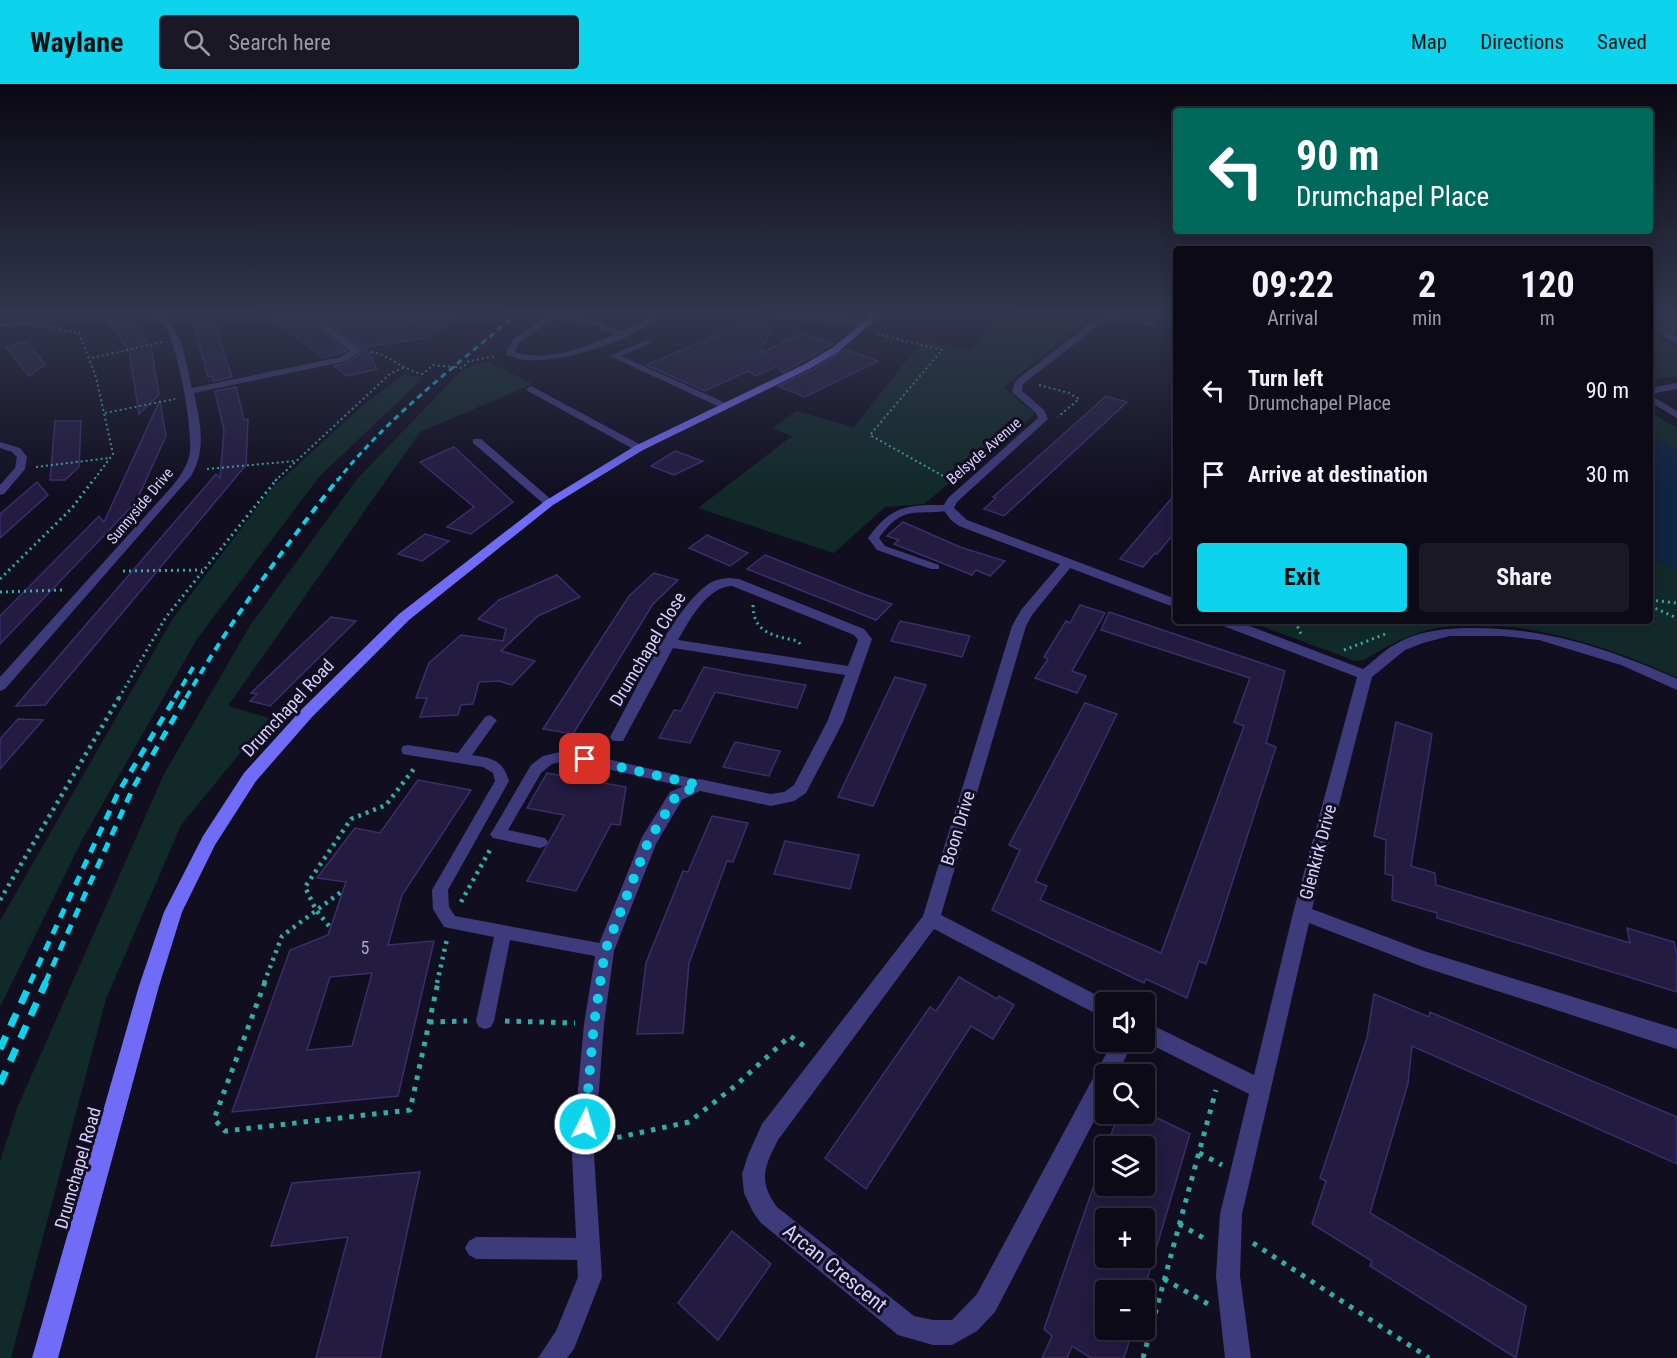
<!DOCTYPE html>
<html lang="en">
<head>
<meta charset="utf-8">
<style>
  body { margin:0; font-family:"Roboto Condensed",sans-serif; background:#1b1825; color:#f1f3f6; height:100vh; display:flex; flex-direction:column; font-size:22px; white-space:nowrap }
  * { box-sizing:border-box; margin:0 }
  p { font-size:20px; color:#9a9aa2 }
  .icon { flex:none; width:33px; height:33px; fill:none; stroke:currentColor; stroke-width:2; stroke-linecap:round; stroke-linejoin:round }
  .map { position:relative; flex:1; overflow:hidden }
  .panel { position:absolute; left:1173px; top:162px; width:480px; height:378px; display:flex; flex-direction:column; background:#0d0a18; border-radius:6px; box-shadow:0 3px 15px #0003,0 0 0 2px #2d2b37 }
  .panel>* { flex:none }
  .top-card { position:absolute; left:1173px; top:24px; width:480px; height:126px; border-radius:6px; box-shadow:0 3px 15px #0003,0 0 0 2px #2d2b37; background:#00695c; color:#fff; overflow:hidden }
  .buttons { position:absolute; left:1095px; top:908px; display:grid; gap:12px }
  .buttons a { display:grid; place-items:center; width:60px; height:60px; border-radius:6px; background:#0d0a18; box-shadow:0 3px 15px #0003,0 0 0 2px #2d2b37; font-size:30px }
  .pin { position:absolute; display:grid; place-items:center; width:51px; height:51px; color:#fff; margin:-26px; border-radius:12px; box-shadow:0 3px 9px #0006 }
  .me { position:absolute; width:66px; margin:-33px; rotate:5deg; stroke-linejoin:round; filter:drop-shadow(0 0 4px #0008) }
  .turn { display:flex; align-items:center; gap:21px; height:126px; padding:0 24px; font-size:27px }
  .turn .icon { width:78px; height:78px; stroke-width:2.5 }
  .turn b { display:block; font-size:42px; line-height:51px }
  .eta { display:flex; justify-content:space-evenly; align-items:center; height:102px; text-align:center }
  .eta b { font-size:36px; font-weight:700; line-height:42px }
  .cta { display:flex; gap:12px; margin-top:auto; padding:12px 24px }
  .cta a { flex:1; height:69px; border-radius:6px; background:#0cd4ec; color:#111; font-size:24px; font-weight:700; line-height:69px; text-align:center }
  .cta a+a { background:#1b1825; color:#f1f3f6 }
  ul { padding:0; list-style:none }
  li { display:flex; align-items:center; gap:18px; height:84px; padding:0 24px }
  li div { flex:1 }
  li b { display:block; font-size:22px }
  li em { font-style:normal }
  header { display:flex; align-items:center; gap:36px; box-sizing:border-box; height:84px; padding:0 30px; background:#0cd4ec; color:#111 }
  header strong { font-size:28px }
  nav { display:flex; gap:33px; margin-inline-start:auto; font-size:21px }
  .search { width:420px; height:54px; background:#1b1825; display:flex; align-items:center; gap:15px; box-sizing:border-box; padding:0 21px; border-radius:6px; color:#9a9aa2; font-size:22px }
  .map>svg:first-child { display:block }
  .green { fill:#112a29 }
  .water { fill:#0f2343 }
  .building { fill:#231b40; stroke:#3b2e6b; stroke-width:1.5; fill-rule:evenodd }
  .lines { fill:none; stroke-linecap:round; stroke-linejoin:round }
  .path-far3 { stroke:#34aca5; stroke-width:2; stroke-dasharray:2 3; stroke-linecap:butt }
  .path-far2 { stroke:#34aca5; stroke-width:3; stroke-dasharray:2 4; stroke-linecap:butt }
  .path-far1 { stroke:#34aca5; stroke-width:4.5; stroke-dasharray:3 5; stroke-linecap:butt }
  .path { stroke:#34aca5; stroke-width:5; stroke-dasharray:4.5 7; stroke-linecap:butt }
  .lane { fill:#3e3b7d; fill-rule:evenodd }
  .street { fill:#3e3b7d; fill-rule:evenodd }
  .secondary { fill:#706cf7; fill-rule:evenodd }
  .rail-far3 { stroke:#0cd4ec; stroke-width:3; stroke-dasharray:6 4.5; stroke-linecap:butt }
  .rail-far2 { stroke:#0cd4ec; stroke-width:4; stroke-dasharray:8 6; stroke-linecap:butt }
  .rail-far1 { stroke:#0cd4ec; stroke-width:5; stroke-dasharray:10 8; stroke-linecap:butt }
  .rail { stroke:#0cd4ec; stroke-width:7; stroke-dasharray:14 11; stroke-linecap:butt }
  .path-bridge { stroke:#34aca5; stroke-width:2; stroke-dasharray:2 3; stroke-linecap:butt }
  .route { stroke:#0cd4ec; stroke-width:10; stroke-dasharray:0 18 }
  .labels { text-anchor:middle; stroke-width:6; stroke-linejoin:round; paint-order:stroke }
  .far-street-label { font-size:15px; fill:#d5d0fd; stroke:#110e20 }
  .street-label { font-size:18px; fill:#d5d0fd; stroke:#110e20 }
  .near-number-label { font-size:18px; fill:#a8a3ce }
  .near-street-label { font-size:21px; fill:#d5d0fd; stroke:#110e20 }
</style>
</head>
<body>
<header>
<strong>Waylane</strong>
<div class="search"><svg class="icon" aria-label="search" viewBox="0 0 24 24"><circle cx="10" cy="10" r="6"/><path d="M15 15l6 6"/></svg>Search here</div>
<nav><a>Map</a><a>Directions</a><a>Saved</a></nav>
</header>
<div class="map">
<svg width="1677" height="1274" viewBox="0 0 1677 1274">
  <rect width="100%" height="100%" fill="#110e20"/>
  <g class="green">
    <path d="M 980,231 L 1095,231 L 1004,303 L 1035,330 L 924,420 L 885,423 L 834,469 L 698,424 L 792,352 L 773,344 L 796,327 L 854,343 L 922,257 L 970,266 L 996,237 Z"/>
    <path d="M 1650,231 L 1677,231 L 1677,248 L 1651,248 L 1677,264 L 1677,292 L 1650,296 Z"/>
    <path d="M 486,277 L 533,300 L 420,348 L 228,622 L 269,634 L 181,741 L 106,915 L 11,1274 L 0,1274 L 0,1077 L 18,1022 L 164,690 L 251,540 L 357,395 L 463,285 Z"/>
    <path d="M 404,291 L 421,292 L 420,297 L 319,393 L 197,555 L 82,756 L 0,923 L 0,837 L 173,534 L 272,404 L 369,316 Z"/>
    <path d="M 1650,328 L 1677,344 L 1677,594 C 1609,561 1496,525 1421,548 C 1401,554 1381,566 1364,576 L 1355,577 L 1248,537 L 1650,537 Z"/>
  </g>
  <path class="water" d="M 1650,351 L 1677,366 L 1677,486 L 1650,474 Z"/>
  <g class="building">
    <path d="M 187,231 L 208,231 L 221,250 L 218,251 L 232,293 L 213,297 L 212,292 L 208,293 L 195,244 Z"/>
    <path d="M 267,231 L 304,231 L 346,267 L 324,274 Z"/>
    <path d="M 318,231 L 410,231 L 400,237 L 402,243 L 409,243 L 425,231 L 461,231 L 426,254 L 366,263 L 377,285 L 347,292 L 334,282 L 348,279 L 363,267 Z"/>
    <path d="M 127,233 L 151,262 L 159,311 L 139,330 L 129,266 L 108,237 Z"/>
    <path d="M 741,241 L 772,243 L 760,269 L 803,249 L 833,260 L 782,289 L 778,282 L 756,292 L 748,287 L 705,307 L 646,281 Z"/>
    <path d="M 27,258 L 45,280 L 29,292 L 6,263 Z"/>
    <path d="M 845,265 L 878,277 L 805,313 L 778,302 L 812,286 Z"/>
    <path d="M 236,303 L 244,336 L 248,335 L 246,381 L 45,621 L 16,622 L 216,390 L 220,394 L 224,346 L 215,307 Z"/>
    <path d="M 1106,312 L 1127,318 L 1004,432 L 984,425 L 996,414 L 993,413 Z"/>
    <path d="M 160,316 L 166,352 L 136,418 L 0,560 L 0,532 L 99,432 L 104,438 Z"/>
    <path d="M 55,337 L 81,337 L 79,383 L 65,396 L 50,396 Z"/>
    <path d="M 454,363 L 513,418 L 471,450 L 447,443 L 474,423 L 420,378 Z"/>
    <path d="M 675,367 L 703,377 L 674,391 L 651,382 Z"/>
    <path d="M 37,398 L 48,411 L 0,454 L 0,430 Z"/>
    <path d="M 1176,409 L 1176,447 L 1157,470 L 1155,469 L 1143,483 L 1120,475 Z"/>
    <path d="M 903,438 L 960,463 L 1005,477 L 990,492 L 976,486 L 972,491 L 894,460 L 899,456 L 887,452 Z"/>
    <path d="M 425,450 L 449,457 L 422,477 L 398,470 Z"/>
    <path d="M 707,451 L 748,469 L 730,482 L 689,464 Z"/>
    <path d="M 765,471 L 858,508 L 892,520 L 876,536 L 747,485 Z"/>
    <path d="M 654,489 L 678,496 L 653,520 L 573,650 L 543,645 L 629,512 Z"/>
    <path d="M 557,491 L 580,513 L 538,532 L 501,567 L 535,577 L 512,601 L 499,597 L 479,598 L 473,620 L 461,621 L 458,631 L 420,633 L 427,614 L 416,614 L 429,579 L 461,551 L 503,557 L 506,545 L 478,535 L 499,516 Z"/>
    <path d="M 1080,521 L 1105,529 L 1072,587 L 1086,592 L 1077,609 L 1035,594 L 1048,575 L 1044,573 L 1066,537 L 1070,539 Z"/>
    <path d="M 1109,528 L 1285,587 L 1266,659 L 1276,663 L 1206,880 L 1199,877 L 1187,914 L 1146,895 L 1144,899 L 1129,892 L 992,826 L 1020,766 L 1009,761 L 1085,619 L 1117,630 L 1035,797 L 1047,802 L 1040,816 L 1161,869 L 1244,642 L 1234,638 L 1250,594 L 1101,546 Z"/>
    <path d="M 331,533 L 356,537 L 270,622 L 250,617 L 257,610 L 251,609 Z"/>
    <path d="M 900,537 L 970,552 L 962,573 L 891,557 Z"/>
    <path d="M 704,583 L 745,591 L 806,601 L 797,624 L 715,608 L 690,659 L 659,654 L 674,626 L 681,627 Z"/>
    <path d="M 895,593 L 926,601 L 873,722 L 838,713 Z"/>
    <path d="M 18,635 L 43,636 L 0,685 L 0,655 Z"/>
    <path d="M 1396,638 L 1432,650 L 1411,782 L 1435,789 L 1436,801 L 1630,859 L 1627,844 L 1674,858 L 1677,871 L 1677,908 L 1437,834 L 1437,829 L 1392,816 L 1393,792 L 1385,790 L 1386,756 L 1374,752 Z"/>
    <path d="M 735,658 L 780,667 L 769,692 L 723,683 Z"/>
    <path d="M 547,689 L 626,703 L 620,741 L 611,740 L 576,807 L 527,797 L 564,731 L 527,724 Z"/>
    <path d="M 418,696 L 471,706 L 402,811 L 388,861 L 434,857 L 398,1012 L 232,1028 L 290,866 L 328,851 L 346,798 L 317,794 L 355,744 L 380,749 ZM 372,889 L 352,962 L 307,966 L 330,893 Z"/>
    <path d="M 712,732 L 748,739 L 733,778 L 727,777 L 689,879 L 683,949 L 637,950 L 646,879 L 683,787 L 688,788 Z"/>
    <path d="M 785,757 L 859,771 L 850,805 L 774,790 Z"/>
    <path d="M 959,893 L 997,915 L 999,912 L 1014,921 L 993,955 L 971,942 L 866,1105 L 825,1074 L 930,923 L 936,927 Z"/>
    <path d="M 1374,910 L 1429,933 L 1430,928 L 1677,1033 L 1677,1080 L 1412,962 L 1408,999 L 1370,1129 L 1526,1222 L 1516,1274 L 1370,1182 L 1372,1177 L 1312,1140 L 1326,1097 L 1320,1094 L 1367,954 Z"/>
    <path d="M 1119,1029 L 1147,1029 L 1190,1050 L 1144,1206 L 1106,1206 L 1106,1245 L 1133,1245 L 1124,1274 L 1091,1274 L 1072,1262 L 1067,1274 L 1042,1274 L 1052,1252 L 1044,1245 L 1094,1101 L 1144,1101 L 1144,1062 L 1107,1062 ZM 1106,1134 L 1144,1134 L 1144,1173 L 1106,1173 Z"/>
    <path d="M 420,1088 L 380,1274 L 316,1274 L 348,1153 L 271,1162 L 292,1099 Z"/>
    <path d="M 732,1147 L 771,1180 L 718,1256 L 678,1219 Z"/>
  </g>
  <g class="lines">
    <g class="path-far3">
      <path d="M 1139,237 L 1155,241"/>
      <path d="M 0,241 L 28,239 L 79,249 L 96,293 L 113,370 L 93,397"/>
      <path d="M 877,250 L 942,266 L 870,351 L 952,397"/>
      <path d="M 371,268 C 390,271 404,287 423,290 L 433,281 L 443,282"/>
      <path d="M 92,274 L 162,258"/>
      <path d="M 455,283 L 462,284 L 469,277 L 497,272"/>
      <path d="M 1039,301 L 1069,309 L 1079,315 L 1058,333"/>
      <path d="M 105,329 L 175,315"/>
      <path d="M 36,383 L 109,374"/>
      <path d="M 207,385 L 295,377"/>
      <path d="M 275,397 L 391,289 L 405,283"/>
    </g>
    <g class="path-far2">
      <path d="M 949,395 L 953,397"/>
      <path d="M 123,487 L 202,486"/>
      <path d="M 0,495 L 72,424 L 94,395"/>
      <path d="M 0,508 L 63,506"/>
      <path d="M 1650,516 L 1677,519"/>
      <path d="M 753,521 C 753,549 774,552 798,557 L 802,563"/>
      <path d="M 1650,522 L 1677,534"/>
      <path d="M 1295,537 L 1301,550"/>
      <path d="M 1344,566 L 1388,549"/>
      <path d="M 119,614 L 166,533 L 277,395"/>
    </g>
    <g class="path-far1">
      <path d="M 0,816 L 120,612"/>
      <path d="M 461,818 L 491,764"/>
      <path d="M 329,842 L 316,826 L 305,803 L 351,735 L 386,721 L 416,682"/>
      <path d="M 264,899 L 282,852 L 341,808"/>
      <path d="M 437,899 L 447,855"/>
    </g>
    <g class="path">
      <path d="M 265,898 L 214,1035 L 225,1047 L 410,1026 L 438,898"/>
      <path d="M 505,937 L 575,939"/>
      <path d="M 429,938 L 467,937"/>
      <path d="M 606,1056 L 689,1038 L 735,1002 L 790,952 L 807,964"/>
      <path d="M 1199,1069 L 1222,1081"/>
      <path d="M 1179,1140 L 1207,1156"/>
      <path d="M 1253,1159 L 1429,1274"/>
      <path d="M 1164,1195 L 1208,1220"/>
      <path d="M 1143,1274 L 1216,1006"/>
    </g>
    <g class="lane">
      <path d="M 548,231 L 601,237 L 607,242 L 623,247 L 652,231 L 661,231 C 633,257 563,279 525,276 C 519,276 513,273 507,271 L 506,269 L 513,255 ZM 554,235 L 598,241 L 601,246 L 616,250 C 587,262 547,279 515,268 L 519,258 Z"/>
      <path d="M 646,256 L 653,258 L 621,272 L 728,320 L 728,324 L 722,324 L 610,272 Z"/>
      <path d="M 948,421 L 953,424 L 952,426 C 916,433 905,418 879,454 L 885,462 L 939,481 L 939,485 L 931,485 L 877,466 L 868,454 C 892,420 909,421 948,421 Z"/>
      <path d="M 490,631 L 497,636 L 472,671 C 492,674 503,676 509,697 L 448,806 L 449,823 L 455,832 L 605,860 L 611,862 L 613,867 L 611,872 L 605,874 L 510,856 L 494,937 L 491,943 L 485,945 L 479,943 L 476,937 L 494,853 L 444,843 L 433,825 L 432,806 L 495,697 L 493,689 L 483,683 L 408,671 L 403,670 L 401,666 L 403,662 L 408,661 L 458,669 L 485,633 Z"/>
      <path d="M 568,666 L 699,696 L 704,697 L 706,701 L 704,705 L 699,706 L 568,676 L 552,680 L 541,689 L 508,746 L 545,754 L 548,758 L 545,762 L 540,764 L 493,754 L 490,750 L 493,746 L 531,681 L 543,672 Z"/>
      <path d="M 476,1153 L 588,1154 L 595,1158 L 599,1165 L 595,1172 L 588,1176 L 476,1175 L 469,1171 L 465,1164 L 469,1157 Z"/>
    </g>
    <g class="street">
      <path d="M 148,231 C 181,228 186,279 192,304 L 341,273 L 350,267 L 306,231 L 315,231 L 361,267 L 347,277 L 194,309 C 200,338 207,365 191,392 L 5,605 L 0,607 L 0,593 L 167,408 C 176,398 185,387 189,373 C 195,352 178,263 166,245 C 162,238 153,236 148,231 Z"/>
      <path d="M 414,231 L 423,231 L 408,241 L 402,241 L 402,237 Z"/>
      <path d="M 775,231 L 802,231 L 866,236 L 870,239 L 866,242 L 779,234 Z"/>
      <path d="M 1117,231 L 1129,231 L 1099,241 L 1023,300 L 1022,307 L 1044,326 L 1048,335 L 957,418 L 954,424 L 967,436 L 1176,515 L 1176,524 L 1070,484 L 1032,531 L 1026,542 L 941,831 L 1110,918 L 1106,918 L 1106,935 L 934,845 L 778,1056 C 764,1083 758,1097 777,1123 L 914,1232 L 933,1236 L 952,1236 L 977,1210 L 1113,957 L 1134,957 L 1117,990 L 1106,990 L 1106,1014 L 995,1228 L 977,1247 L 952,1261 L 933,1261 L 898,1251 L 761,1139 L 753,1128 L 744,1109 L 742,1090 L 748,1071 L 762,1040 L 923,832 L 1012,542 L 1021,526 L 1060,480 L 959,442 L 951,436 L 942,424 L 948,414 L 1038,334 L 1036,329 L 1012,308 L 1015,297 L 1093,237 Z"/>
      <path d="M 1161,231 L 1176,231 L 1176,235 Z"/>
      <path d="M 1663,248 L 1669,248 L 1677,253 L 1677,260 L 1663,252 Z"/>
      <path d="M 1677,299 L 1677,305 L 1650,310 L 1650,304 Z"/>
      <path d="M 531,302 L 643,362 L 644,364 L 635,366 L 528,307 L 526,305 Z"/>
      <path d="M 1650,311 L 1677,327 L 1677,334 L 1650,318 Z"/>
      <path d="M 473,355 L 481,355 L 553,417 L 553,421 L 545,421 L 473,359 Z"/>
      <path d="M 0,358 L 20,364 L 27,373 L 25,385 L 4,410 L 0,411 L 0,401 L 15,384 L 17,373 L 12,368 L 0,364 Z"/>
      <path d="M 728,494 L 739,495 L 864,545 L 872,555 L 843,638 L 806,709 L 794,717 L 771,722 L 700,707 L 682,716 L 656,760 L 614,867 L 604,940 L 594,1071 L 602,1193 L 574,1265 L 567,1274 L 538,1274 L 556,1247 L 578,1193 L 572,1071 L 584,940 L 596,867 L 642,753 L 670,708 L 699,695 L 771,710 L 784,708 L 794,701 L 827,638 L 845,591 L 673,564 L 623,657 L 613,657 L 610,653 C 634,611 670,529 707,501 C 713,496 721,495 728,494 ZM 732,502 L 854,551 L 858,556 L 848,582 L 678,556 C 690,535 707,503 732,502 Z"/>
      <path d="M 1216,537 L 1236,537 L 1363,585 C 1374,577 1384,566 1396,560 C 1419,546 1449,544 1475,544 C 1548,544 1612,566 1677,595 L 1677,606 L 1621,581 L 1539,556 L 1502,552 L 1450,552 L 1423,559 L 1405,566 L 1372,593 L 1312,825 L 1424,867 L 1677,945 L 1677,965 L 1423,883 L 1309,839 L 1242,1130 L 1240,1192 L 1251,1274 L 1225,1274 L 1216,1192 L 1220,1130 L 1249,1010 L 1144,957 L 1144,937 L 1254,991 L 1293,829 L 1357,593 L 1218,540 Z"/>
    </g>
    <path class="secondary" d="M 872,231 L 881,231 L 838,268 L 811,284 L 643,366 L 553,421 L 409,536 L 312,633 L 256,697 L 215,761 L 182,828 L 159,902 L 58,1274 L 32,1274 L 139,902 L 164,828 L 203,752 L 244,689 L 302,625 L 399,530 L 545,417 L 635,362 L 805,280 L 832,264 Z"/>
    <path class="rail-far3" d="M 337,397 C 388,333 454,283 516,231"/>
    <g class="rail-far2">
      <path d="M 175,614 L 195,580"/>
      <path d="M 186,614 C 231,536 283,465 338,395"/>
    </g>
    <g class="rail-far1">
      <path d="M 30,899 L 118,709 L 176,612"/>
      <path d="M 45,899 L 133,704 L 187,612"/>
    </g>
    <g class="rail">
      <path d="M 0,965 L 31,898"/>
      <path d="M 0,1000 L 46,898"/>
    </g>
    <path class="path-bridge" d="M 443,282 L 455,283"/>
  </g>
  <linearGradient id="sky" x2="0" y2="1"><stop stop-color="#090812"/><stop offset="0.56" stop-color="#32364e"/><stop offset="1" stop-color="#32364e" stop-opacity="0"/></linearGradient>
  <rect width="1677" height="409" fill="url(#sky)"/>
  <g class="lines">
    <path class="route" d="M 585,1040 L 594,940 L 605,867 L 648,758 L 676,712 L 699,701 L 585,675"/>
  </g>
  <g class="labels">
    <g class="far-street-label">
      <text transform="translate(984 367) rotate(-41)" y="5">Belsyde Avenue</text>
      <text transform="translate(140 422) rotate(-50)" y="5">Sunnyside Drive</text>
    </g>
    <g class="street-label">
      <text transform="translate(648 565) rotate(-59)" y="6">Drumchapel Close</text>
      <text transform="translate(288 624) rotate(-47)" y="6">Drumchapel Road</text>
      <text transform="translate(958 744) rotate(-73)" y="6">Boon Drive</text>
      <text transform="translate(1318 768) rotate(-75)" y="6">Glenkirk Drive</text>
      <text transform="translate(78 1084) rotate(-74)" y="6">Drumchapel Road</text>
    </g>
    <g class="near-number-label">
      <text x="365" y="870">5</text>
    </g>
    <g class="near-street-label">
      <text transform="translate(835 1184) rotate(39)" y="7">Arcan Crescent</text>
    </g>
  </g>
</svg>
<div class="buttons">
<a><svg class="icon" aria-label="sound" viewBox="0 0 24 24"><path d="M4 9h4l5-4v14l-5-4H4zM17 9q2 3 0 6"/></svg></a>
<a><svg class="icon" aria-label="search" viewBox="0 0 24 24"><circle cx="10" cy="10" r="6"/><path d="M15 15l6 6"/></svg></a>
<a><svg class="icon" aria-label="layers" viewBox="0 0 24 24"><path d="M12 4l9 5-9 5-9-5zM3 14l9 5 9-5"/></svg></a>
<a>+</a>
<a>−</a>
</div>
<div class="pin" style="left:585px;top:675px;background:#d93025"><svg class="icon" aria-label="arrive" viewBox="0 0 24 24"><path d="M6 21V4h12l-3 4 3 4H6"/></svg></div>
<svg class="me" style="left:585px;top:1040px" viewBox="-20 -20 40 40"><circle r="17" fill="#0cd4ec" stroke="#fff" stroke-width="3"/><path d="M0-11L8 9 0 5-8 9z" fill="#fff"/></svg>
<div class="top-card">
<div class="turn"><svg class="icon" aria-label="left" viewBox="0 0 24 24"><path d="M17 20v-9H6M10 6l-5 5 5 5"/></svg><div><b>90 m</b>Drumchapel Place</div></div>
</div>
<section class="panel">
<div class="eta">
<div><b>09:22</b><p>Arrival</p></div>
<div><b>2</b><p>min</p></div>
<div><b>120</b><p>m</p></div>
</div>
<ul>
<li><svg class="icon" aria-label="left" viewBox="0 0 24 24"><path d="M17 20v-9H6M10 6l-5 5 5 5"/></svg><div><b>Turn left</b><p>Drumchapel Place</p></div><em>90 m</em></li>
<li><svg class="icon" aria-label="arrive" viewBox="0 0 24 24"><path d="M6 21V4h12l-3 4 3 4H6"/></svg><div><b>Arrive at destination</b></div><em>30 m</em></li>
</ul>
<div class="cta"><a>Exit</a><a>Share</a></div>
</section>
</div>
</body>
</html>
